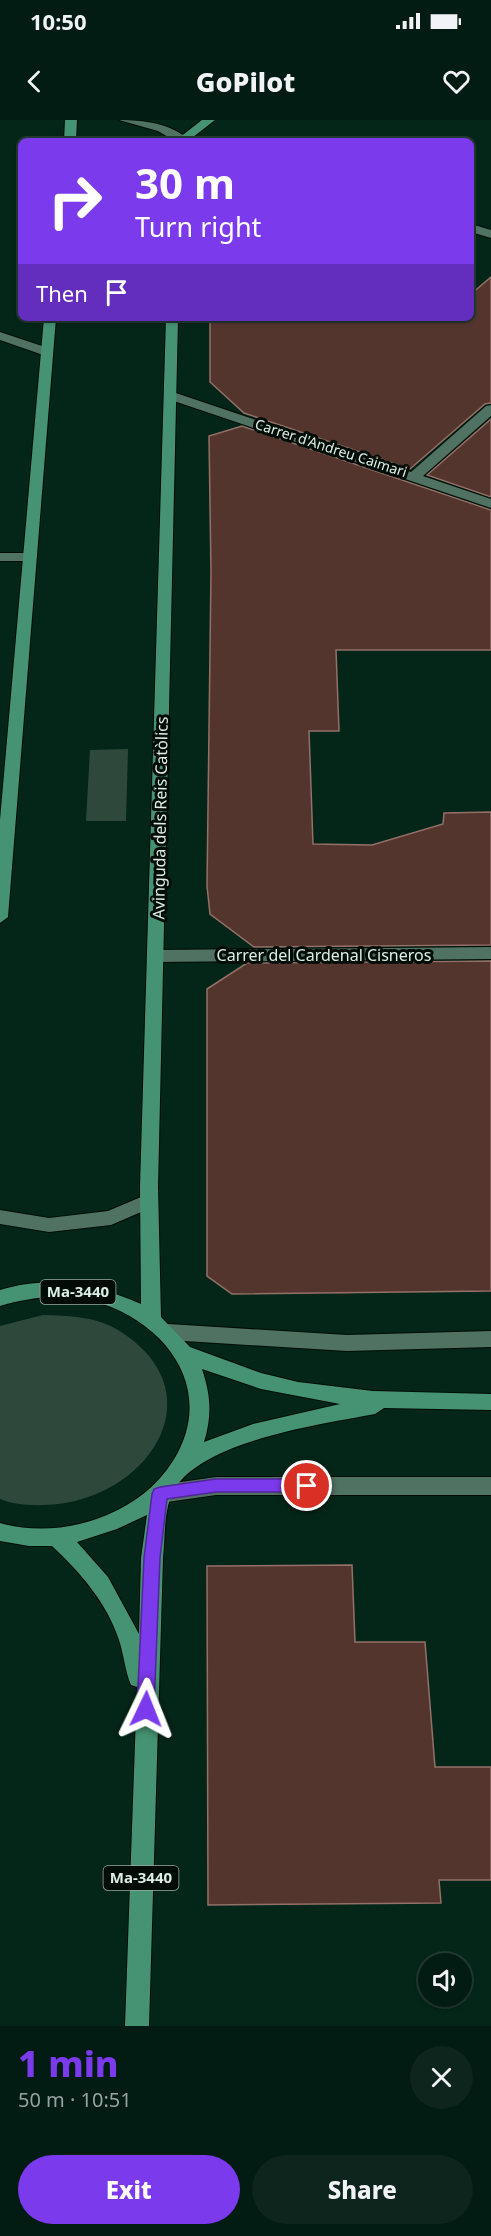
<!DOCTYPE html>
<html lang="en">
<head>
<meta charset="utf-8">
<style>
  body { margin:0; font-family:"Noto Sans",sans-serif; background:#0d251c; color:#f1f3f6; height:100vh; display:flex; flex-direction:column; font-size:22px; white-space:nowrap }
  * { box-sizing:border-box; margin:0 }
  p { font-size:20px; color:#97a1a0 }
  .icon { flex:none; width:33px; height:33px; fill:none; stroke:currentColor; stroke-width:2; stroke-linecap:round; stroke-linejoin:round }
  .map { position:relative; height:1906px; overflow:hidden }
  .details { display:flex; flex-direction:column; background:#031c13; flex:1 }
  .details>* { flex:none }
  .hud { position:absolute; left:18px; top:18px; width:456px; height:183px; border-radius:9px; box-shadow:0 2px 4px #0004,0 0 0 2px #243a33; background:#7c3aed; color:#fff; overflow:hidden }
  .controls { position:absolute; left:418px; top:1833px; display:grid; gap:12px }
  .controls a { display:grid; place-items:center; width:54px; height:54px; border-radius:50%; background:#031c13; box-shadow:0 2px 4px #0004,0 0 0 2px #243a33; font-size:30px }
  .pin { position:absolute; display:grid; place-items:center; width:51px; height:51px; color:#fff; margin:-26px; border:3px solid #fff; border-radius:50%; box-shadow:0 2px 6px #0007 }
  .me { position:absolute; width:66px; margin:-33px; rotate:2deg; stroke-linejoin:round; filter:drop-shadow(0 0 4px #0008) }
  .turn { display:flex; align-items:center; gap:21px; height:126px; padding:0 18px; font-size:27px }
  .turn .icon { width:78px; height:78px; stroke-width:2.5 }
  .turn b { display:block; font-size:42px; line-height:51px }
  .then { display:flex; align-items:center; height:57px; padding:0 18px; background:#0003; gap:12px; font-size:22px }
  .round { display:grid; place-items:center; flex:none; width:63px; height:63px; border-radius:32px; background:#0d251c }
  .headline { display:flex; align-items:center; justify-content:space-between; height:102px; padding:0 18px }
  h1 { font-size:36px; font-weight:800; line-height:45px; color:#7c3aed }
  .primary-button { display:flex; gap:12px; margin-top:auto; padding:12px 18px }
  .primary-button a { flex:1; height:69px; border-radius:36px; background:#7c3aed; color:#fff; font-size:24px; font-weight:800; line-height:69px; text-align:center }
  .primary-button a+a { background:#0d251c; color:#f1f3f6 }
  .status { display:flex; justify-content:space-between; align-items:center; height:42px; padding:0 30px; background:#031c13; direction:ltr }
  .status svg { height:16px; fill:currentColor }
  header { display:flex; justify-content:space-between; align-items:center; height:78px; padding:0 18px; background:#031c13; font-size:27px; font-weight:800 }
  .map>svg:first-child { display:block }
  .green { fill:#2e493c }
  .building { fill:#54352e; stroke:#937068; stroke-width:1.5 }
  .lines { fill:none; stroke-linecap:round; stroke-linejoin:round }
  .minor-casing { stroke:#000d05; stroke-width:2 }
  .major-casing { stroke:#000d05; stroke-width:2 }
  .minor { fill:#507262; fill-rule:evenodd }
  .major { fill:#459373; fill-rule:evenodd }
  .route { fill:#7c3aed; stroke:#51269a; stroke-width:1.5 }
  .labels { text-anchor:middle; stroke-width:6; stroke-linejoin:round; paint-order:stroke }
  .far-street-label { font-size:14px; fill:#dceee4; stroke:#020c07 }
  .shield { fill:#020c07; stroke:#9baaa2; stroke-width:1.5 }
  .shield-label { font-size:15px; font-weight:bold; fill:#dceee4 }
  .street-label { font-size:16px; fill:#dceee4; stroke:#020c07 }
</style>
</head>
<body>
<div class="status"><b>10:50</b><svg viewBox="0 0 49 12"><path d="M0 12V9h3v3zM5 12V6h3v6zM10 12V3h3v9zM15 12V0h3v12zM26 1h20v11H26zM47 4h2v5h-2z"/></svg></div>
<header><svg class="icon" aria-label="back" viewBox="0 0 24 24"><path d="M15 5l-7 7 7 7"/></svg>GoPilot<svg class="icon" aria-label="heart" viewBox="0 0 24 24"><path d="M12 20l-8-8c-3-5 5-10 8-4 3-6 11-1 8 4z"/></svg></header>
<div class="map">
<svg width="491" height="1906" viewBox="0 0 491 1906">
  <rect width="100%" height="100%" fill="#042619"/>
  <g class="green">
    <path d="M 128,629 L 126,701 L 86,701 L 90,630 Z"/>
    <path d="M 43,1195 C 68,1196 95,1196 118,1210 C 216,1270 153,1373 58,1384 C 40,1386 17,1386 0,1379 L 0,1206 Z"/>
  </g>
  <g class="building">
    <path d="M 491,157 L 491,283 L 485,284 L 410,349 L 244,293 L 210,262 L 210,198 L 471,198 L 471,174 Z"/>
    <path d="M 491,299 L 491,377 L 427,355 Z"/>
    <path d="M 242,306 L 491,390 L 491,530 L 336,530 L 339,611 L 309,611 L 313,724 L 372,725 L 443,704 L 444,693 L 491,692 L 491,825 L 254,827 L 210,794 L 207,766 L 211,453 L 209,316 Z"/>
    <path d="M 491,841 L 491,1171 L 232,1174 L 207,1156 L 207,869 L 247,843 Z"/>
    <path d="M 352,1445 L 355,1522 L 425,1522 L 435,1647 L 491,1647 L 491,1760 L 439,1760 L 441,1783 L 208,1785 L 207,1446 Z"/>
  </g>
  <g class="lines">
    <defs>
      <g id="minor">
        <path d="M 119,0 C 143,0 172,3 190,21 L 175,21 L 158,11 Z"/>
        <path d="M 471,104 L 491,110 L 491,118 L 471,112 Z"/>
        <path d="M 0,212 L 51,229 L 53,232 L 46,236 L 0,220 Z"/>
        <path d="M 170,271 L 411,352 L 486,286 L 491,285 L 491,296 L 423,356 L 491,379 L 491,388 L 165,278 L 165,272 Z"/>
        <path d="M 0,433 L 29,433 L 36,437 L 29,441 L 0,441 Z"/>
        <path d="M 491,827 L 491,839 L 157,842 L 148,836 L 157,830 Z"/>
        <path d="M 148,1074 L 155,1076 L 157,1081 L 155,1086 L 111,1105 L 49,1112 L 0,1104 L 0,1090 L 49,1098 L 108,1091 Z"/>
        <path d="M 169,1204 L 347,1215 L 491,1211 L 491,1227 L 347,1231 L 169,1220 L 162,1218 L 159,1212 L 162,1206 Z"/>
        <path d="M 216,1357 L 491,1357 L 491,1375 L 216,1375 L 160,1383 L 153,1380 L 150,1374 L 153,1368 L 160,1365 Z"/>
      </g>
      <g id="major">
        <path d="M 65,0 L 77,0 L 76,21 L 64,21 Z"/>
        <path d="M 202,0 L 215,0 L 188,21 L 175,21 Z"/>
        <path d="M 44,198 L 56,198 L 8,797 L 0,803 L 0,700 Z"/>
        <path d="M 166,198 L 178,198 L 158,1067 L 161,1197 L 190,1227 L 261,1253 L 298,1262 L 373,1271 L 491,1274 L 491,1290 L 384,1288 L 375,1294 C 323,1304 188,1322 170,1379 C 164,1396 165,1419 163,1438 L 149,1906 L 125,1906 L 137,1567 L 131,1565 C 125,1551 124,1535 119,1520 C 107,1483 80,1452 52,1426 L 29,1426 L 0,1421 L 0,1403 C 35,1413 74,1409 107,1395 C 135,1383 157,1366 173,1341 C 215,1274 172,1208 103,1184 C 71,1173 32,1176 0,1186 L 0,1170 C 49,1155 95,1164 141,1184 L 140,1067 ZM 202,1249 L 261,1269 L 340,1284 L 253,1304 L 204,1322 C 212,1296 211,1276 202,1249 ZM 147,1395 L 141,1438 L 139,1514 L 108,1457 L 77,1422 L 117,1409 Z"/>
      </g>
    </defs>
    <use href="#minor" class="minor-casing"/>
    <use href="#major" class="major-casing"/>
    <use href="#minor" class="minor"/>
    <use href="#major" class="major"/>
  </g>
  <path class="route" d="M 216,1359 L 307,1359 L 315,1366 L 307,1372 L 216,1372 L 167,1379 L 160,1438 L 154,1589 L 152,1595 L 146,1597 L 140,1595 L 137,1589 L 144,1438 L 152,1374 L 154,1369 L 160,1367 Z"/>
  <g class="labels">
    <g class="far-street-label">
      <text transform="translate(331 328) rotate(18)" y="5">Carrer d'Andreu Caimari</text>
    </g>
    <g class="shield">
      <rect x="40.5" y="1160" width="75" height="24" rx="4.5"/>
      <rect x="103.5" y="1746" width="75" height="24" rx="4.5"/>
    </g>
    <g class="shield-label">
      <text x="78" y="1177">Ma-3440</text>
      <text x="141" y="1763">Ma-3440</text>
    </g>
    <g class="street-label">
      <text transform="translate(160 698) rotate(-89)" y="6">Avinguda dels Reis Catòlics</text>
      <text x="324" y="841">Carrer del Cardenal Cisneros</text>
    </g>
  </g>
</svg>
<div class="controls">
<a><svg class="icon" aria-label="sound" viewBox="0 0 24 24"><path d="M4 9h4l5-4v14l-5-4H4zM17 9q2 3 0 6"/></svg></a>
</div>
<div class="pin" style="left:307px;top:1366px;background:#d93025"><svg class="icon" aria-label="arrive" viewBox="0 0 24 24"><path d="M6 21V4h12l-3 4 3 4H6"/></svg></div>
<svg class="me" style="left:146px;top:1589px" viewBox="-20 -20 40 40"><path d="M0-17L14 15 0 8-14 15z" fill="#7c3aed" stroke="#fff" stroke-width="4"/></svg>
<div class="hud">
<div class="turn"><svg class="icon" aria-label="right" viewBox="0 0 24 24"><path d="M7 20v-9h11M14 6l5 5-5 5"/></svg><div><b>30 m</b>Turn right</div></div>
<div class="then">Then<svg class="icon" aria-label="arrive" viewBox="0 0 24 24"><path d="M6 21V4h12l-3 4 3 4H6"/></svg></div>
</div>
</div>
<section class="details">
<div class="headline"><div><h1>1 min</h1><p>50 m · 10:51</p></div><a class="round"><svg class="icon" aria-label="close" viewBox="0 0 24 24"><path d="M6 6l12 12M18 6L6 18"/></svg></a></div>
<div class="primary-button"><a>Exit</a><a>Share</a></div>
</section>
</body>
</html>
